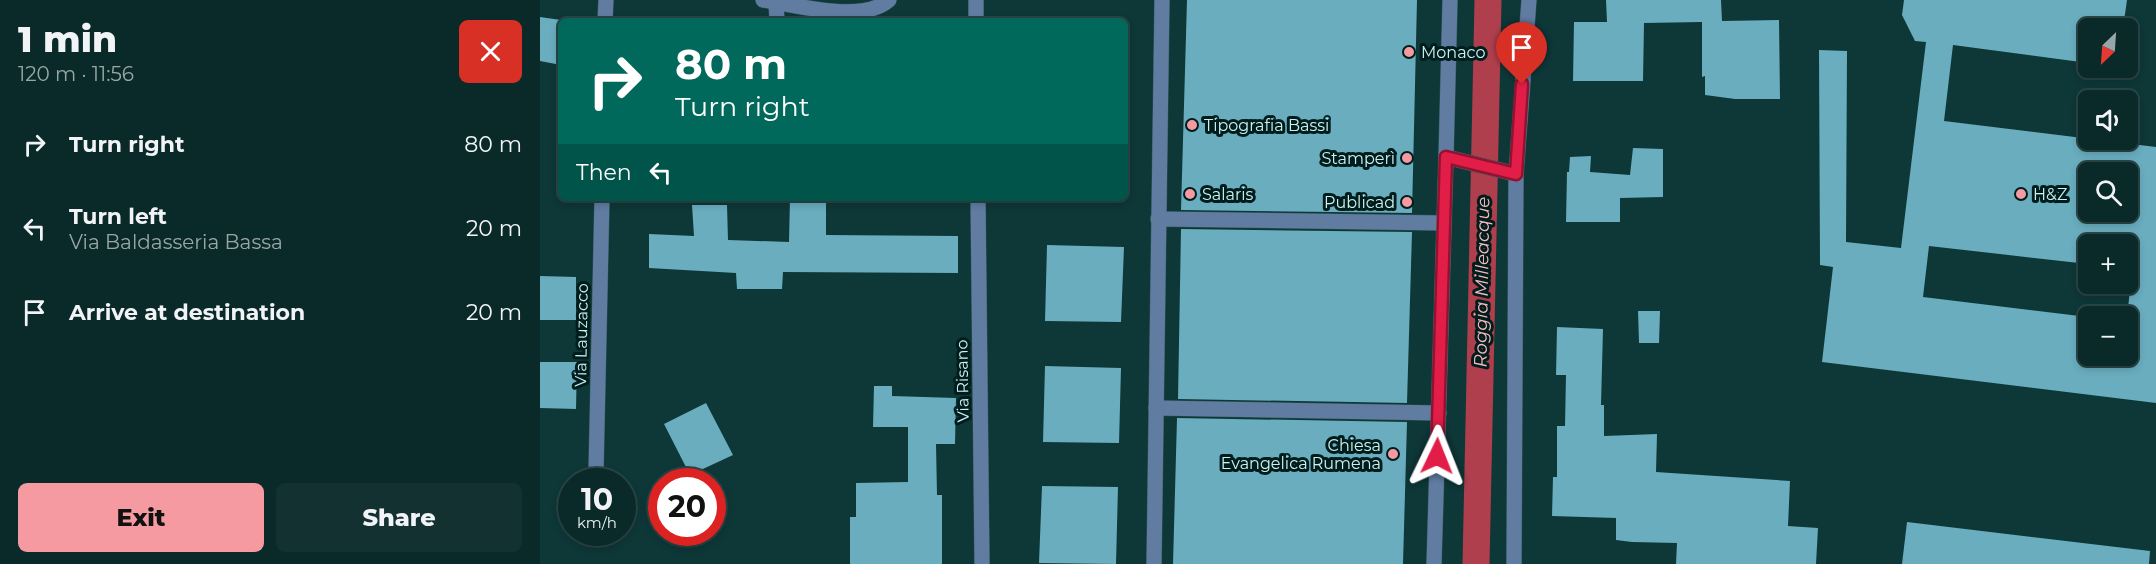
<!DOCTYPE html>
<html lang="en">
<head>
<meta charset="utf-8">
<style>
  body { margin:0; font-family:Montserrat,sans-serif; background:#133131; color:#f1f3f6; height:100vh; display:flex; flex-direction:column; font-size:22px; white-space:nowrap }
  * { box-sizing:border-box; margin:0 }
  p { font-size:20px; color:#99a6a8 }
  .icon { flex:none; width:33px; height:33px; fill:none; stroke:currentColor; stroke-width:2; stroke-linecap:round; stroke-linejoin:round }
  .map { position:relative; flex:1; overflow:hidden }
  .details { display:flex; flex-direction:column; background:#0a2929; width:540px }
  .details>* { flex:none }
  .top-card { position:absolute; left:18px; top:18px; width:570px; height:183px; border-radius:9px; box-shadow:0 3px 9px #0003,0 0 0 2px #2a4546; background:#00695c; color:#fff; overflow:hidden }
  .needle { width:39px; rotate:205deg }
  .buttons { position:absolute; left:1538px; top:18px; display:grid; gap:12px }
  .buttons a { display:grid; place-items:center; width:60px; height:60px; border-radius:9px; background:#0a2929; box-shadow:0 3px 9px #0003,0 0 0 2px #2a4546; font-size:30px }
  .speed { position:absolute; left:18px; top:468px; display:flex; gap:12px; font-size:30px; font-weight:700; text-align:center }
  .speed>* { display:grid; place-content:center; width:78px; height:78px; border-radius:50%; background:#0a2929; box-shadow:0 3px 9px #0003,0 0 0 2px #2a4546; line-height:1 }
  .speed small { font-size:15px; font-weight:400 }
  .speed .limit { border:9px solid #d22; background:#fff; color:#111 }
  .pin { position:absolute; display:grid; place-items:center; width:51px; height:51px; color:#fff; margin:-62px -26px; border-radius:50% 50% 50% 0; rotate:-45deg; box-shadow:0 0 6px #0007 }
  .pin .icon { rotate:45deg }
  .me { position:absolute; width:66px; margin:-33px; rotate:2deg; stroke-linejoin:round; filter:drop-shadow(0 0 4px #0008) }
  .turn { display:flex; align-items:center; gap:21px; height:126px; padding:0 18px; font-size:27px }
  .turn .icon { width:78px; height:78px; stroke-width:2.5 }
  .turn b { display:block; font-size:42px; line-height:51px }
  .then { display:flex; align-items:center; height:57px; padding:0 18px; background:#0003; gap:12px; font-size:22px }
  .round { display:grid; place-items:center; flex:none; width:63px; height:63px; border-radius:9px; background:#133131 }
  .overview { display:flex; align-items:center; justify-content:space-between; height:102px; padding:0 18px }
  h1 { font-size:36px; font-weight:800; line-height:45px }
  .cta { display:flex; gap:12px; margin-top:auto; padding:12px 18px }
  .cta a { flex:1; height:69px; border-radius:9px; background:#f49aa0; color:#111; font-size:24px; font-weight:800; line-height:69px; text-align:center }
  .cta a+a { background:#133131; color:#f1f3f6 }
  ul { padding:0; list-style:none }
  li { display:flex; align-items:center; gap:18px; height:84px; padding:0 18px }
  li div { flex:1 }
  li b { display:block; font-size:22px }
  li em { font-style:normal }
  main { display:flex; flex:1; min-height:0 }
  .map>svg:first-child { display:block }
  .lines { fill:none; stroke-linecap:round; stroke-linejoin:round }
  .canal { stroke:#b03f4e; stroke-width:27 }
  .building { fill:#69adbf; fill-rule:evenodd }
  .minor-casing { stroke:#2d5555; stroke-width:16 }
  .minor { stroke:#607ca1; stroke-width:15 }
  .route-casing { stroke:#92132f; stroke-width:15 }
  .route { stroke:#e11d48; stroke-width:10 }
  .poi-dot { fill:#f49aa0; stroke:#001d1d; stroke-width:2 }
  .labels { text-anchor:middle; stroke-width:6; stroke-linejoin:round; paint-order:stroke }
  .poi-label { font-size:16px; fill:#cdf1f0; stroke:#001d1d; text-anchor:start }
  .street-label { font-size:16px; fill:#cdf1f0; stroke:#001d1d }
  .water-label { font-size:18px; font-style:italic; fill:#f8bbbe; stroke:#001d1d }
</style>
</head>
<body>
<main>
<section class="details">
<div class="overview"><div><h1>1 min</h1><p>120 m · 11:56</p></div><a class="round" style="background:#d93025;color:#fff"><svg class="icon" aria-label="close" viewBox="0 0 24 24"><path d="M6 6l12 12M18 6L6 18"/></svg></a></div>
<ul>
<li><svg class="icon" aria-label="right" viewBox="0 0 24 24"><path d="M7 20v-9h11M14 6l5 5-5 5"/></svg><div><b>Turn right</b></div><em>80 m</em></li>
<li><svg class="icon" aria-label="left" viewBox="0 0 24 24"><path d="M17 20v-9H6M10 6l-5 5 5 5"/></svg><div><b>Turn left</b><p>Via Baldasseria Bassa</p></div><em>20 m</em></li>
<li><svg class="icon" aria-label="arrive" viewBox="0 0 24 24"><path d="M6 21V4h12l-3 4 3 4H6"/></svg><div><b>Arrive at destination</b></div><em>20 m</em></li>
</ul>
<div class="cta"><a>Exit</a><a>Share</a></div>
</section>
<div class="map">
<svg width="1616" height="564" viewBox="0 0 1616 564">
  <rect width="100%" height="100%" fill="#0e3737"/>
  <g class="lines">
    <path class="canal" d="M 936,564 L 948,0"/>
  </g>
  <g class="building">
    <path d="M 647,0 L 877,0 L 872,213 L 641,210 Z"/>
    <path d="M 1066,0 L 1181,0 L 1182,21 L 1239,20 L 1240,99 L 1195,99 L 1165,95 L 1165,76 L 1162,77 L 1162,22 L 1104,23 L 1103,81 L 1033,81 L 1034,22 L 1067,22 Z"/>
    <path d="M 1364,0 L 1587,0 L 1583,28 L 1548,28 L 1548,63 L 1413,45 L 1404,121 L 1616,147 L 1616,403 L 1282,362 L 1293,267 L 1280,265 L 1279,50 L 1307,51 L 1306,242 L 1361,248 L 1386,42 L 1375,41 L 1362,15 ZM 1548,172 L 1587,172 L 1587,212 L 1548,212 ZM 1548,244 L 1587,244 L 1587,269 L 1592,270 L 1587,318 L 1587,356 L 1548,356 L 1548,317 L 1383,297 L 1389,246 L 1548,264 Z"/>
    <path d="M 0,17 L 21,20 L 21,65 L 0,61 Z"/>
    <path d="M 1093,148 L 1123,149 L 1123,197 L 1080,198 L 1080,222 L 1026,222 L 1027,172 L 1029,172 L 1030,157 L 1051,156 L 1050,172 L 1090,175 Z"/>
    <path d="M 250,198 L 286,198 L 286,235 L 418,236 L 418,273 L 243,272 L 242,289 L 197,289 L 196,273 L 109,268 L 109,234 L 154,236 L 152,205 L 187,205 L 188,240 L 249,242 Z"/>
    <path d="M 641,229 L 872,232 L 867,403 L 638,399 Z"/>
    <path d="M 507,245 L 584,247 L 581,322 L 505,321 Z"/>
    <path d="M 0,276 L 36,277 L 36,320 L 0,320 Z"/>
    <path d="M 1098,311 L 1120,311 L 1119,343 L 1099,343 Z"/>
    <path d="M 1017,327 L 1063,329 L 1061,405 L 1064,405 L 1064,436 L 1117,434 L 1116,472 L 1250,481 L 1248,526 L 1278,528 L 1276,564 L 1136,564 L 1137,543 L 1092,542 L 1076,540 L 1076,518 L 1012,516 L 1013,477 L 1017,477 L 1017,426 L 1025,426 L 1026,375 L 1016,375 Z"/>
    <path d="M 0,362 L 37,362 L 36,409 L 0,408 Z"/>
    <path d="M 505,366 L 581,368 L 579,443 L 503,442 Z"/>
    <path d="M 334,386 L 352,386 L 352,396 L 416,398 L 415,444 L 396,444 L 397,495 L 402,495 L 402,564 L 310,564 L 310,517 L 316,517 L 316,483 L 368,482 L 368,427 L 333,427 Z"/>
    <path d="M 166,403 L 193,455 L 150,475 L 124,424 Z"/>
    <path d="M 637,418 L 867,422 L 863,564 L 633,564 Z"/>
    <path d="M 502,486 L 578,487 L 576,564 L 499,563 Z"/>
    <path d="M 1367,522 L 1610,551 L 1609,564 L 1362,564 Z"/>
  </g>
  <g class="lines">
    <defs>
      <g id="minor">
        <path d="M 223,0 C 258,5 321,24 349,0"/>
        <path d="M 436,0 L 436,21"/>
        <path d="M 236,2 L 237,21"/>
        <path d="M 65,21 L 66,0"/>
        <path d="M 906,157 L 910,0"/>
        <path d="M 438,198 L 442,564"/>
        <path d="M 618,219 L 904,223"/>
        <path d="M 616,408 L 899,413"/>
        <path d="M 56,472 L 62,198"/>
        <path d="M 614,564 L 622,0"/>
        <path d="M 894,564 L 906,157 L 976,174"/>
        <path d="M 974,564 L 976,174 L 989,0"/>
      </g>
    </defs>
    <use href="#minor" class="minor-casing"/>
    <use href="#minor" class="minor"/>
  </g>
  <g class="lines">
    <defs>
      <path id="route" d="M 897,456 L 906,157 L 976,174 L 982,84"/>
    </defs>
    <use href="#route" class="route-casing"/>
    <use href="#route" class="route"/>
  </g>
  <g class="poi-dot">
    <circle cx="869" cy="52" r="6"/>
    <circle cx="652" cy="125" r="6"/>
    <circle cx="867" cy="158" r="6"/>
    <circle cx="650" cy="194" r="6"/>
    <circle cx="1481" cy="194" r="6"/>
    <circle cx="867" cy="202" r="6"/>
    <circle cx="853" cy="454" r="6"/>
  </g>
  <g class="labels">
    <g class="poi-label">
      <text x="881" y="58">Monaco</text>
      <text x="664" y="131">Tipografia Bassi</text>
      <text x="855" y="164" text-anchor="end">Stamperì</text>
      <text x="662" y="200">Salaris</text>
      <text x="1493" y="200">H&amp;Z</text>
      <text x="855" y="208" text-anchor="end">Publicad</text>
      <text x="841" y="451" text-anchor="end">Chiesa<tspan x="841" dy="18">Evangelica Rumena</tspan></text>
    </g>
    <g class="street-label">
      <text transform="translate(41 335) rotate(-89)" y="6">Via Lauzacco</text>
      <text transform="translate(422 381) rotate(-91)" y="6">Via Risano</text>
    </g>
    <g class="water-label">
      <text transform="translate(942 282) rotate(-89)" y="6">Roggia Milleacque</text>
    </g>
  </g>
</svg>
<div class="buttons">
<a><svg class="needle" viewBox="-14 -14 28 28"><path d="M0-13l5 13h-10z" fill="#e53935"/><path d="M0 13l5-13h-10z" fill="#99a6a8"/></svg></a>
<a><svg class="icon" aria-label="sound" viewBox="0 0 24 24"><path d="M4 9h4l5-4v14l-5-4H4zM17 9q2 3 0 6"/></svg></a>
<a><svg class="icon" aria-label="search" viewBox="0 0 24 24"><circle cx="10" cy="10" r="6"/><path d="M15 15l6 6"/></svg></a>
<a>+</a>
<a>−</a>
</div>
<div class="speed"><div>10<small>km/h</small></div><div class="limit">20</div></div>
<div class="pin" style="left:982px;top:84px;background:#d93025"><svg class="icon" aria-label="arrive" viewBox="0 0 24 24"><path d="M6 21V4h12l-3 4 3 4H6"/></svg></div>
<svg class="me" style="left:897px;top:456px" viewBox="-20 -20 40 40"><path d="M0-17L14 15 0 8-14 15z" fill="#e11d48" stroke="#fff" stroke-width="4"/></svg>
<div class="top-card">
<div class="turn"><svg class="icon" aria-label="right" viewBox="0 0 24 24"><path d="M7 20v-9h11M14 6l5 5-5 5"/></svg><div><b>80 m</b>Turn right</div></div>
<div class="then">Then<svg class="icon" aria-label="left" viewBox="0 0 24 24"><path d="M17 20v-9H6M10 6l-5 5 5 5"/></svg></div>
</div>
</div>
</main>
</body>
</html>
